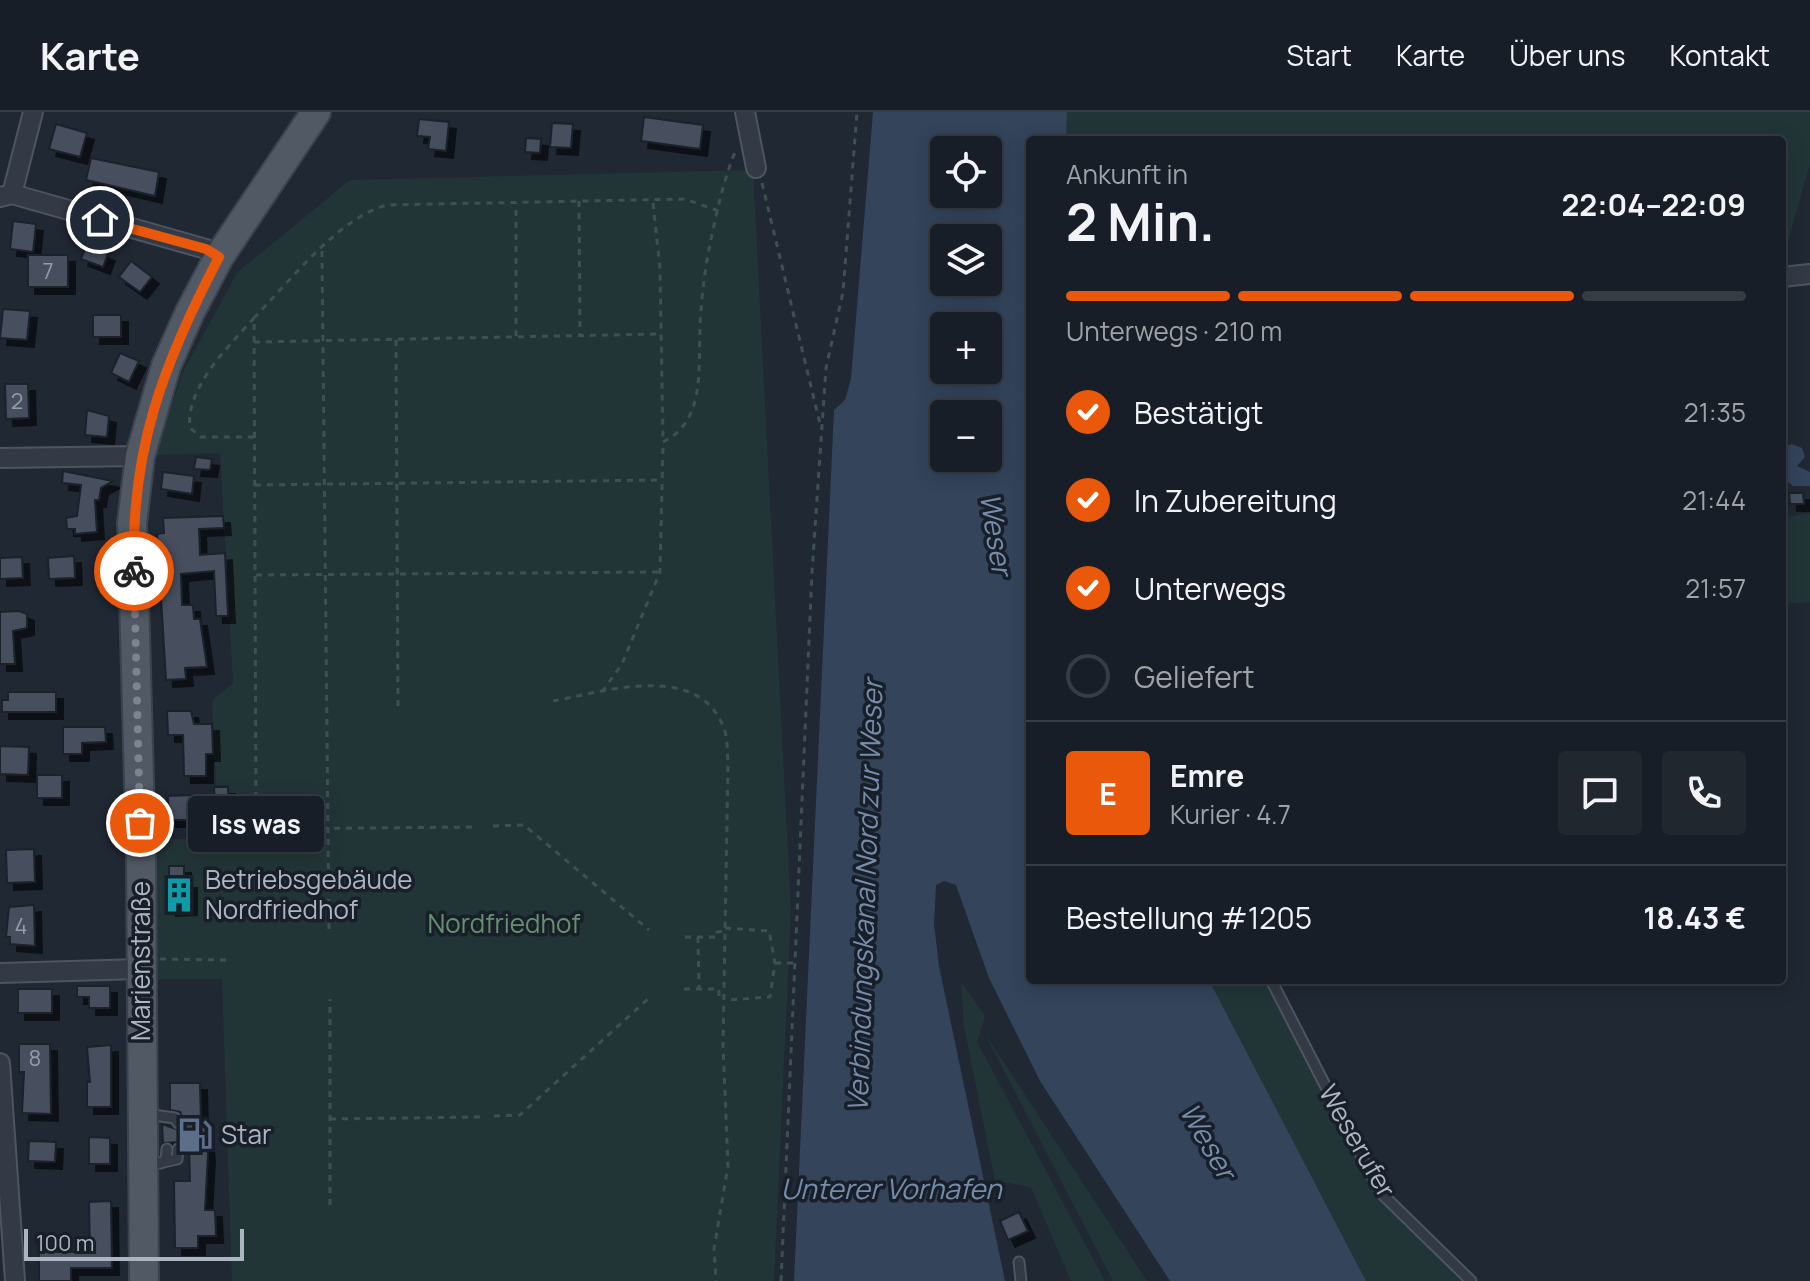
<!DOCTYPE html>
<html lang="de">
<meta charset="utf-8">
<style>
body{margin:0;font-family:Manrope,sans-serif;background:#21272f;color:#f1f3f6;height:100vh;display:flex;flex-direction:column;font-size:30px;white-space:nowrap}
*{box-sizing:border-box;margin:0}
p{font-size:26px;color:#9fa2a7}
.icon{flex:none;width:44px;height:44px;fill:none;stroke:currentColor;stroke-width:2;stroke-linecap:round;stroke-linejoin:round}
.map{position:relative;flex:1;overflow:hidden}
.side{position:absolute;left:1026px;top:24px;width:760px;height:848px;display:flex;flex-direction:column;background:#181e27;border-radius:8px;box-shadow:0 4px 20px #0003,0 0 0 2px #363c44}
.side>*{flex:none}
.controls{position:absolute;left:930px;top:24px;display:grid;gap:16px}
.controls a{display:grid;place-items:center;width:72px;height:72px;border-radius:8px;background:#181e27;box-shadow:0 4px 20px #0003,0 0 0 2px #363c44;font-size:40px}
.scale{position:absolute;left:24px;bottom:20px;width:220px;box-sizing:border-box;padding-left:8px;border:4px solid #adb5c2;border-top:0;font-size:22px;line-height:28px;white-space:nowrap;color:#adb5c2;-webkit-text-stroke:6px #181f29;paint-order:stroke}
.pin{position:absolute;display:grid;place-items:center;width:68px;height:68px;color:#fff;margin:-34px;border:4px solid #fff;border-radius:50%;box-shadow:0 2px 8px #0007}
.courier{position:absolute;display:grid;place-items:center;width:80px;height:80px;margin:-40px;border:6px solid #ea580c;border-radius:50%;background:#fff;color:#222;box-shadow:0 2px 10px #0007}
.bubble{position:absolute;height:56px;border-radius:8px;background:#181e27;box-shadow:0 4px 20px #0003,0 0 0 2px #363c44;font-size:26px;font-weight:700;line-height:56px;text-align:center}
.head em{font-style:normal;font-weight:700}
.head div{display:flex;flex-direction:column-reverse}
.head{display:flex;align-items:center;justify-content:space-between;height:136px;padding:0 40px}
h1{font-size:52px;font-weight:700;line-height:60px}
.bar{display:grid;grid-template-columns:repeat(4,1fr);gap:12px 8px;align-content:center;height:96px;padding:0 40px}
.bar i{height:10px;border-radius:6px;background:#363c44}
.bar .current{background:#ea580c}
.bar p{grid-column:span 4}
.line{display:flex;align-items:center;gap:20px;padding:0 40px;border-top:2px solid #363c44}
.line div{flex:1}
.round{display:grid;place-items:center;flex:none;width:84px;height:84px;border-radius:8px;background:#21272f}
ol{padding:0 40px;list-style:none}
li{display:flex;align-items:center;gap:24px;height:88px}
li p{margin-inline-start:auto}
li .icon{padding:8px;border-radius:50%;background:#ea580c;color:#fff;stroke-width:4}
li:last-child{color:#9fa2a7}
li i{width:44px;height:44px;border:4px solid #363c44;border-radius:50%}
header{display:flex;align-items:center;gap:48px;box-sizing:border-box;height:112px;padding:0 40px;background:#181e27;border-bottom:2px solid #363c44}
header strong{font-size:38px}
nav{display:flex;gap:44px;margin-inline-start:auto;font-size:28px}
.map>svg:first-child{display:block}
.green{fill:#223536}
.water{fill:#33445b;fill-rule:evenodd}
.building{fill:#464f5e;stroke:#1a212b;stroke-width:2;filter:url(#shadow)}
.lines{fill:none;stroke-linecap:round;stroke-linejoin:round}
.lane-casing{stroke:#4d5560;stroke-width:13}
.street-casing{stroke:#4d5560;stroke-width:22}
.primary-casing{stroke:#3c434e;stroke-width:32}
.path{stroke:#3f5053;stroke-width:3;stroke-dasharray:6 6;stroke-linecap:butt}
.lane{stroke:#333a45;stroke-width:9}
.street{stroke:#333a45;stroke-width:18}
.primary{stroke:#515965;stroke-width:28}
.done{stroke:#7c8490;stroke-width:8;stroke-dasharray:0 14.4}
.route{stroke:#ea580c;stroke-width:10}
.labels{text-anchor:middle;stroke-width:7;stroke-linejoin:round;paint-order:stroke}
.number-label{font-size:22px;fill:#939ca9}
.poi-label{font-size:26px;fill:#adb5c2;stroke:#181f29;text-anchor:start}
.park-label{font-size:26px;fill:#669170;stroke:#181f29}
.street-label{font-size:26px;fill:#adb5c2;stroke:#181f29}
.water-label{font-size:28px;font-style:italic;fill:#758caa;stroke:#181f29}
</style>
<header>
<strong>Karte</strong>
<nav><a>Start</a><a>Karte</a><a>Über uns</a><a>Kontakt</a></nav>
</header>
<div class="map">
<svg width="1810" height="1169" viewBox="0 0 1810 1169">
<defs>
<filter id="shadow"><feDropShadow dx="7" dy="7" stdDeviation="0" flood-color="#0009"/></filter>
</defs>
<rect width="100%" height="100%" fill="#202834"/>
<g class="green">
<path d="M1067 0H1810V52L1782 150V28H1066Z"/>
<path d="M753 58 791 799 774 1169H232L222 867H156L155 727H230L229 673H216L212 589 233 571 220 341 154 343 183 260 237 161 350 68Z"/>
<path d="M1810 401V490L1782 492V406Z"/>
<path d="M1209 868H1265L1378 1085 1465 1169H1366Z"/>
<path d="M961 870 985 904 977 930 1105 1169H1071L1031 1075 995 1069 964 914Z"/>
<path d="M984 920 1147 1169H1113Z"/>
</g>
<g class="water">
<path d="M873 0H1067L1066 28H1030V868H1209L1366 1169H1170L1040 969 989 866 956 773 944 769 936 773 934 812 939 854 1005 1169H794L834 298 845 288 851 267ZM944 38H988V82H944ZM944 126H988V170H944ZM988 214V258H944V214ZM944 302H988V346H944Z"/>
<path d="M1792 332 1802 336 1805 345 1797 354 1810 360V374H1793L1785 367 1784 335Z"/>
</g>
<g class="building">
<path d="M644 5 703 13 700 37 641 29Z"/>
<path d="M419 7 449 10 446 39 428 37 430 25 417 24Z"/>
<path d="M552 11 573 12 571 36 550 35Z"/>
<path d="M56 12 87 21 80 45 49 37Z"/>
<path d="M526 26 541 27 540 41 525 40Z"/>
<path d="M91 46 159 60 155 84 86 68Z"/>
<path d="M13 109 36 112 33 140 10 137Z"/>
<path d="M86 134 108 142 103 155 81 147Z"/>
<rect x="28" y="143" width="40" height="32"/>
<path d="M131 149 152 165 140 180 119 165Z"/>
<path d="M3 197 30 199 27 228 0 226Z"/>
<rect x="93" y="203" width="28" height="22"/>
<path d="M120 241 139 249 129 270 111 261Z"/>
<path d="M5 272H28L29 306 6 307Z"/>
<path d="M87 298 109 304 107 325 85 323Z"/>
<path d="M196 345 212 347 210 358 194 357Z"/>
<path d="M63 359 113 369 101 376 99 388H95L97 420 75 422V417H67L66 406 77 404 81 373 62 371Z"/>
<path d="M163 360 194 364 192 382 161 377Z"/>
<path d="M1789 381H1803L1804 392H1790Z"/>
<path d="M223 404 224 416 199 417 200 443 225 441 228 504H216L214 459 181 462 182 493H193L194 507H200L207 555 185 556 186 567 166 568 157 422 164 421 163 406Z"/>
<path d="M74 444 75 466 49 467 48 446Z"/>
<path d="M22 445 23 466 0 467V446Z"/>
<path d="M19 499 27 502V516L13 519 15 552H0V500Z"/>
<path d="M8 580H56V600H2V588H8Z"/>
<path d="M167 599H191L194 612H212L213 642H206V664H184L183 623H168Z"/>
<path d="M63 615H105L106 630 82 631V642H63Z"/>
<path d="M0 634 29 635 28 663 0 662Z"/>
<rect x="37" y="663" width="25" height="23"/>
<path d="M214 675H228L230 726H196L195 708H169L168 684 192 683V697L215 696Z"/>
<path d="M34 737 35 770 7 771 6 738Z"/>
<path d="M169 754H184V769H190V796L169 797Z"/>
<path d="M34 793 35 834 10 832V825H6L9 795Z"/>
<path d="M77 874H110V896H89V885H77Z"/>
<rect x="18" y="877" width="34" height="24"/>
<path d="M19 932H50L51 1002 22 1001 24 960H19Z"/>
<path d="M111 933V995H87V970H90L87 935Z"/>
<path d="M170 971H200L201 1011H205L208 1042 205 1098H215L216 1124H198V1136H175L174 1069H190L189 1035 180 1030 163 1031 162 1012 179 1018 185 1012 180 1000 170 998Z"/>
<path d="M89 1025 110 1026V1052H89Z"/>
<path d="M29 1029 56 1030 55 1050 28 1049Z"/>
<path d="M111 1089 112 1156H71V1169H39V1140H90L89 1090Z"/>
<path d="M1019 1100 1028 1119 1008 1128 1000 1109Z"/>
</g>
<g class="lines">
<g class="lane-casing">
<g id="lane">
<path d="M1271 868 1380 1080 1471 1169"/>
<path d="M145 1002 175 1006 178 1011"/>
<path d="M161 1051 166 1048 167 1037"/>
<path d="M145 1054 177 1047 178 1037"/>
<path d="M1019 1150 1021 1169"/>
</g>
</g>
<g class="street-casing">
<g id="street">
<path d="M745 0 756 56"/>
<path d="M12 82 33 0"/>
<path d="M0 85 12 82 206 137 219 145"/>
<path d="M1782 165 1810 162"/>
<path d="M0 346 140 344"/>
<path d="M0 861 141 857"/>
<path d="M0 951 15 1169"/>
</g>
</g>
<g class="primary-casing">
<path id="primary" d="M144 1169 141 743 132 411 140 344 166 254 190 200 219 145 316 0"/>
</g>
<g class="path">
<path d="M762 71 820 312"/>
<path d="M579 89 580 224"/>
<path d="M653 91 660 156 663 330"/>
<path d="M322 139 329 819"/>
<path d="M254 206C229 234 185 276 190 316L201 325H255"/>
<path d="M516 224V91"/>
<path d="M396 228 398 597"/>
<path d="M254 230 660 222"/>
<path d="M255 373 663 368"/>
<path d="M256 463 660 460"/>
<path d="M602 580 622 552 660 460 663 330C706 309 698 256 700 215 701 191 704 165 708 142 715 108 722 72 735 40"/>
<path d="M553 589C602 580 697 549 723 614 728 624 727 640 728 651L723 933 728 1054 714 1137 716 1169"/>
<path d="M256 698 254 206C288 171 341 103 388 93L685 87 719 99"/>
<path d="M493 714 524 713 649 818"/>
<path d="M250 717 476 715"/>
<path d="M725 816 769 819 775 851 770 885 727 888"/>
<path d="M685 825H717V820L725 819"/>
<path d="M698 825 699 877"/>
<path d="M160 847 227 848"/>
<path d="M775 851H794"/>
<path d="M684 877H719V884H725"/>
<path d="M494 1004 520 1003 649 886"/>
<path d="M330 1007 481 1005"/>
<path d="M330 1093V887"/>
<path d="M781 1169 812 460 826 256 843 180 857 0"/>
</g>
<use href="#lane" class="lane"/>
<use href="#street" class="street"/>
<use href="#primary" class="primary"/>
</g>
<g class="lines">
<path class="done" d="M134 459 140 711"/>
<path class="route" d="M100 108 206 137 219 145C164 250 130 338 134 459"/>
</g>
<defs>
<g id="building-bare" transform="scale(2.76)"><path d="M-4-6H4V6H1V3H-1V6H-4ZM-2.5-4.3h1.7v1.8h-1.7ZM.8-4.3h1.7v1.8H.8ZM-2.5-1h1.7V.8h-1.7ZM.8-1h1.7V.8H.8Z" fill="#0f9aa8" stroke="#181f29" stroke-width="2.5" paint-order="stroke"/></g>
<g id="fuel-bare" transform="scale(2.76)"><path d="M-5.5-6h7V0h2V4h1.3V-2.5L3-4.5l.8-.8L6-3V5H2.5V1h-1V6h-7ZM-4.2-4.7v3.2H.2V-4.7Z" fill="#5c6f8a" stroke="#181f29" stroke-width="2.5" paint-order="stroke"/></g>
</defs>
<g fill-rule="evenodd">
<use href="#building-bare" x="179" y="783"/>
<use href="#fuel-bare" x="195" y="1023"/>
</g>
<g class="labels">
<g class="number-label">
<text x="48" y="167">7</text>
<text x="17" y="297">2</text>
<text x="21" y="822">4</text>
<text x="35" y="954">8</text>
</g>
<g class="poi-label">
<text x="205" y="777">Betriebsgebäude<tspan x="205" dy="30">Nordfriedhof</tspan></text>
<text x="221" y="1032">Star</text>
</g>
<g class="park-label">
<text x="504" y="821">Nordfriedhof</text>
</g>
<g class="street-label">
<text transform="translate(141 849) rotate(-90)" y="9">Marienstraße</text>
<text transform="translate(1357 1029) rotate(60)" y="9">Weserufer</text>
</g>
<g class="water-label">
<text transform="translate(996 422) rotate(81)" y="10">Weser</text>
<text transform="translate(865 784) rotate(-88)" y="10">Verbindungskanal Nord zur Weser</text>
<text transform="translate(1208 1029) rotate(60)" y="10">Weser</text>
<text x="891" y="1087">Unterer Vorhafen</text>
</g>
</g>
</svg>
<div class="controls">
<a><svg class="icon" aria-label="locate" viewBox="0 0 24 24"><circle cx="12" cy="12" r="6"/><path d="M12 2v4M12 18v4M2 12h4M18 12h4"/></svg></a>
<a><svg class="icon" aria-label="layers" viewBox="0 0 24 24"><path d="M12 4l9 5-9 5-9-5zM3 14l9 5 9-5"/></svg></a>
<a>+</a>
<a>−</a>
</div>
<div class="scale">100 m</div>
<div class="pin" style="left:140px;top:711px;background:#ea580c"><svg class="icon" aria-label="bag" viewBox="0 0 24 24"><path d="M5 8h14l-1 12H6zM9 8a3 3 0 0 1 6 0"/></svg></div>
<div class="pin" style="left:100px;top:108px;background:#1f2937"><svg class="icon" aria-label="home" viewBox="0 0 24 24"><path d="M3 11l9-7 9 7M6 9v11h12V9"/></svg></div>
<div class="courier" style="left:134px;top:459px"><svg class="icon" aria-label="bike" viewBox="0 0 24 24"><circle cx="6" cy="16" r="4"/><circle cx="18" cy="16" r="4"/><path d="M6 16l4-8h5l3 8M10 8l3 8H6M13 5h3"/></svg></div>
<div class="bubble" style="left:188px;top:684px;width:136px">Iss was</div>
<section class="side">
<div class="head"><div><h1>2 Min.</h1><p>Ankunft in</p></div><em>22:04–22:09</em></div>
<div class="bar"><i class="current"></i><i class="current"></i><i class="current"></i><i></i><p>Unterwegs · 210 m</p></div>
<ol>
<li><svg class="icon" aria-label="check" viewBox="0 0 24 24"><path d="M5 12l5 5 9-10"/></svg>Bestätigt<p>21:35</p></li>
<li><svg class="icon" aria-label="check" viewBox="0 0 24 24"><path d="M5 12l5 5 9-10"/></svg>In Zubereitung<p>21:44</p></li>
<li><svg class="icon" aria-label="check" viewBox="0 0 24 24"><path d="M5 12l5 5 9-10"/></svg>Unterwegs<p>21:57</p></li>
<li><i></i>Geliefert</li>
</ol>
<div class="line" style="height:144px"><b class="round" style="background:#ea580c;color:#fff">E</b><div><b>Emre</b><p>Kurier · 4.7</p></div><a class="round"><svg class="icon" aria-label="chat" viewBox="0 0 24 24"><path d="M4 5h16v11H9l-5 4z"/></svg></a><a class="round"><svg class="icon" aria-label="phone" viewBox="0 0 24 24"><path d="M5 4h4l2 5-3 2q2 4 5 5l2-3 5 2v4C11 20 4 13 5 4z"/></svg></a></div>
<div class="line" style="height:104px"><div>Bestellung #1205</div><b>18.43 €</b></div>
</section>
</div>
